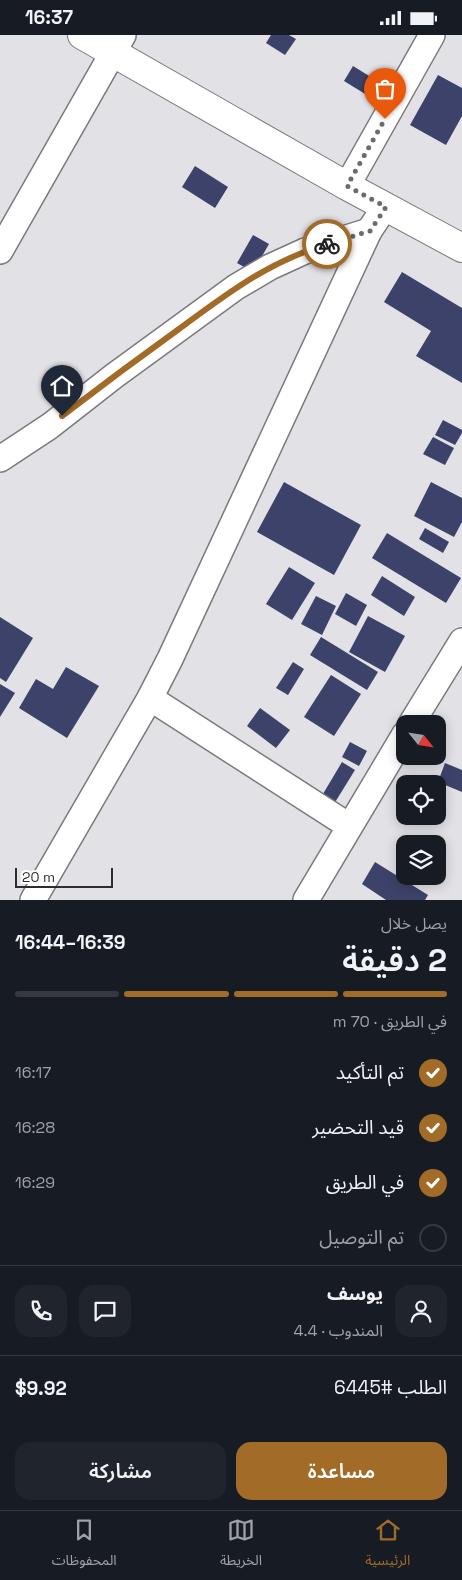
<!DOCTYPE html>
<html lang="ar">
<meta charset="utf-8">
<style>
body{margin:0;font-family:"Space Grotesk","Noto Sans Arabic",sans-serif;background:#20242c;color:#f1f3f6;direction:rtl;height:100vh;display:flex;flex-direction:column;font-size:19px;white-space:nowrap}
*{box-sizing:border-box;margin:0}
p{font-size:16px;color:#9ea1a6}
.icon{flex:none;width:28px;height:28px;fill:none;stroke:currentColor;stroke-width:2;stroke-linecap:round;stroke-linejoin:round}
.map{position:relative;height:865px;overflow:hidden;direction:ltr}
.drawer{display:flex;flex-direction:column;background:#171b24;flex:1}
.drawer>*{flex:none}
.needle{width:32px;rotate:120deg}
.fabs{position:absolute;left:396px;top:680px;display:grid;gap:10px}
.fabs a{display:grid;place-items:center;width:50px;height:50px;border-radius:10px;background:#171b24;box-shadow:0 2px 12px #0003;font-size:25px}
.scale{position:absolute;left:15px;bottom:12px;width:98px;box-sizing:border-box;padding-left:5px;border:2px solid #2d2d2e;border-top:0;font-size:14px;line-height:18px;white-space:nowrap;color:#2d2d2e;-webkit-text-stroke:4px #fff;paint-order:stroke}
.pin{position:absolute;display:grid;place-items:center;width:42px;height:42px;color:#fff;margin:-51px -21px;border-radius:50% 50% 50% 0;rotate:-45deg;box-shadow:0 0 5px #0007}
.pin .icon{rotate:45deg}
.courier{position:absolute;display:grid;place-items:center;width:50px;height:50px;margin:-25px;border:4px solid #a26b27;border-radius:50%;background:#fff;color:#222;box-shadow:0 1px 6px #0007}
.summary em{font-style:normal;font-weight:600}
.summary div{display:flex;flex-direction:column-reverse}
.summary{display:flex;align-items:center;justify-content:space-between;height:85px;padding:0 15px}
h1{font-size:32px;font-weight:600;line-height:38px}
.bar{display:grid;grid-template-columns:repeat(4,1fr);gap:8px 5px;align-content:center;height:60px;padding:0 15px}
.bar i{height:6px;border-radius:4px;background:#363941}
.bar .selected{background:#a26b27}
.bar p{grid-column:span 4}
.line{display:flex;align-items:center;gap:12px;padding:0 15px;border-top:1px solid #363941}
.line div{flex:1}
.round{display:grid;place-items:center;flex:none;width:52px;height:52px;border-radius:15px;background:#20242c}
ol{padding:0 15px;list-style:none}
li{display:flex;align-items:center;gap:15px;height:55px}
li p{margin-inline-start:auto}
li .icon{padding:5px;border-radius:50%;background:#a26b27;color:#fff;stroke-width:4}
li:last-child{color:#9ea1a6}
li i{width:28px;height:28px;border:2px solid #363941;border-radius:50%}
.cta{display:flex;gap:10px;margin-top:auto;padding:10px 15px}
.cta a{flex:1;height:58px;border-radius:15px;background:#a26b27;color:#fff;font-size:20px;font-weight:600;line-height:58px;text-align:center}
.cta a+a{background:#20242c;color:#f1f3f6}
.status{display:flex;justify-content:space-between;align-items:center;height:35px;padding:0 25px;background:#171b24;direction:ltr}
.status svg{height:14px;fill:currentColor}
.tab-bar{display:flex;justify-content:space-around;align-items:center;height:70px;border-top:1px solid #363941;background:#171b24;font-size:14px;color:#9ea1a6}
.tab-bar a{display:grid;justify-items:center;gap:2px}
.tab-bar .selected{color:#a26b27}
.map>svg:first-child{display:block}
.building{fill:#3d426a}
.lines{fill:none;stroke-linecap:round;stroke-linejoin:round}
.minor-casing{stroke:#7a7a7d;stroke-width:28}
.tertiary-casing{stroke:#7a7a7d;stroke-width:30}
.minor{stroke:#fff;stroke-width:25}
.tertiary{stroke:#fff;stroke-width:28}
.done{stroke:#6c6c6e;stroke-width:5;stroke-dasharray:0 9}
.route{stroke:#a26b27;stroke-width:6}
</style>
<div class="status"><b>16:37</b><svg viewBox="0 0 49 12"><path d="M0 12V9h3v3zM5 12V6h3v6zM10 12V3h3v9zM15 12V0h3v12zM26 1h20v11H26zM47 4h2v5h-2z"/></svg></div>
<div class="map">
<svg width="462" height="865" viewBox="0 0 462 865">
<rect width="100%" height="100%" fill="#e2e2e6"/>
<g class="building">
<path d="M271 0H289L296 4 285 20 266 8Z"/>
<path d="M353 31 379 47 370 62 344 46Z"/>
<path d="M438 40 462 53V81L446 110 410 90Z"/>
<path d="M195 131 228 152 215 173 182 152Z"/>
<path d="M253 200 269 209 253 237 237 228Z"/>
<path d="M402 237 462 273V348L416 321 431 296 384 267Z"/>
<path d="M443 385 462 395V398L455 410 435 400Z"/>
<path d="M433 402 454 413 445 430 423 419Z"/>
<path d="M284 447 361 490 334 540 257 497Z"/>
<path d="M431 447 462 463V487L454 502 414 481Z"/>
<path d="M425 493 449 507 443 518 419 504Z"/>
<path d="M387 498 461 543 446 568 372 523Z"/>
<path d="M289 532 315 548 292 585 266 569Z"/>
<path d="M382 541 415 562 404 581 371 560Z"/>
<path d="M346 558 367 570 356 591 335 579Z"/>
<path d="M316 561 336 571 322 600 301 589Z"/>
<path d="M368 581 405 601 385 637 349 617Z"/>
<path d="M0 582 33 603 6 647 0 643Z"/>
<path d="M321 602 378 637 367 655 310 620Z"/>
<path d="M293 627 304 634 288 660 276 653Z"/>
<path d="M66 632 99 651 67 703 19 673 36 644 53 654Z"/>
<path d="M331 640 361 659 334 701 304 682Z"/>
<path d="M0 649 15 658 0 682Z"/>
<path d="M260 673 290 695 276 713 247 691Z"/>
<path d="M350 707 367 716 359 731 342 722Z"/>
<path d="M342 727 355 735 329 777 317 769Z"/>
<path d="M445 728 462 735V757L438 747Z"/>
<path d="M375 827 428 860 425 865H386L362 849Z"/>
</g>
<g class="lines">
<g class="minor-casing">
<g id="minor">
<path d="M347 151 432 0"/>
<path d="M0 216 123 0"/>
<path d="M0 424 50 391 114 341 236 252 270 232 305 216 369 196"/>
<path d="M150 663 349 791"/>
<path d="M411 689 462 606"/>
<path d="M33 865 150 663 170 624 369 196 385 172"/>
<path d="M306 865 405 699"/>
</g>
</g>
<g class="tertiary-casing">
<path id="tertiary" d="M82 0 347 151 462 213"/>
</g>
<use href="#minor" class="minor"/>
<use href="#tertiary" class="tertiary"/>
</g>
<g class="lines">
<path class="done" d="M327 209 370 196 386 172 347 151 385 84"/>
<path class="route" d="M62 381C101 351 140 322 179 294 228 258 268 227 327 209"/>
</g>
</svg>
<div class="fabs">
<a><svg class="needle" viewBox="-14 -14 28 28"><path d="M0-13l5 13h-10z" fill="#e53935"/><path d="M0 13l5-13h-10z" fill="#9ea1a6"/></svg></a>
<a><svg class="icon" aria-label="locate" viewBox="0 0 24 24"><circle cx="12" cy="12" r="6"/><path d="M12 2v4M12 18v4M2 12h4M18 12h4"/></svg></a>
<a><svg class="icon" aria-label="layers" viewBox="0 0 24 24"><path d="M12 4l9 5-9 5-9-5zM3 14l9 5 9-5"/></svg></a>
</div>
<div class="scale">20 m</div>
<div class="pin" style="left:385px;top:84px;background:#ea580c"><svg class="icon" aria-label="bag" viewBox="0 0 24 24"><path d="M5 8h14l-1 12H6zM9 8a3 3 0 0 1 6 0"/></svg></div>
<div class="pin" style="left:62px;top:381px;background:#1f2937"><svg class="icon" aria-label="home" viewBox="0 0 24 24"><path d="M3 11l9-7 9 7M6 9v11h12V9"/></svg></div>
<div class="courier" style="left:327px;top:209px"><svg class="icon" aria-label="bike" viewBox="0 0 24 24"><circle cx="6" cy="16" r="4"/><circle cx="18" cy="16" r="4"/><path d="M6 16l4-8h5l3 8M10 8l3 8H6M13 5h3"/></svg></div>
</div>
<section class="drawer">
<div class="summary"><div><h1>2 دقيقة</h1><p>يصل خلال</p></div><em>16:39–16:44</em></div>
<div class="bar"><i class="selected"></i><i class="selected"></i><i class="selected"></i><i></i><p>في الطريق · 70 m</p></div>
<ol>
<li><svg class="icon" aria-label="check" viewBox="0 0 24 24"><path d="M5 12l5 5 9-10"/></svg>تم التأكيد<p>16:17</p></li>
<li><svg class="icon" aria-label="check" viewBox="0 0 24 24"><path d="M5 12l5 5 9-10"/></svg>قيد التحضير<p>16:28</p></li>
<li><svg class="icon" aria-label="check" viewBox="0 0 24 24"><path d="M5 12l5 5 9-10"/></svg>في الطريق<p>16:29</p></li>
<li><i></i>تم التوصيل</li>
</ol>
<div class="line" style="height:90px"><a class="round"><svg class="icon" aria-label="person" viewBox="0 0 24 24"><circle cx="12" cy="8" r="4"/><path d="M4 21q1-7 8-7t8 7"/></svg></a><div><b>يوسف</b><p>المندوب · 4.4</p></div><a class="round"><svg class="icon" aria-label="chat" viewBox="0 0 24 24"><path d="M4 5h16v11H9l-5 4z"/></svg></a><a class="round"><svg class="icon" aria-label="phone" viewBox="0 0 24 24"><path d="M5 4h4l2 5-3 2q2 4 5 5l2-3 5 2v4C11 20 4 13 5 4z"/></svg></a></div>
<div class="line" style="height:65px"><div>الطلب #6445</div><b>$9.92</b></div>
<div class="cta"><a>مساعدة</a><a>مشاركة</a></div>
</section>
<nav class="tab-bar">
<a class="selected"><svg class="icon" aria-label="home" viewBox="0 0 24 24"><path d="M3 11l9-7 9 7M6 9v11h12V9"/></svg>الرئيسية</a>
<a><svg class="icon" aria-label="map" viewBox="0 0 24 24"><path d="M3 6l6-2 6 2 6-2v14l-6 2-6-2-6 2zM9 4v14M15 6v14"/></svg>الخريطة</a>
<a><svg class="icon" aria-label="saved" viewBox="0 0 24 24"><path d="M7 4h10v16l-5-4-5 4z"/></svg>المحفوظات</a>
</nav>
